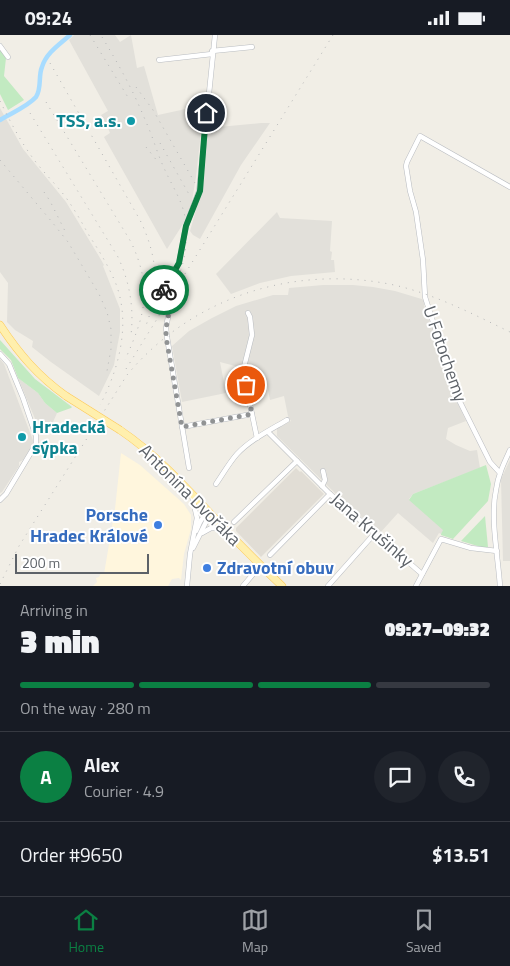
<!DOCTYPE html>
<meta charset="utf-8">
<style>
body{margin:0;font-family:"Titillium Web",sans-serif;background:#20242c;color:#f1f3f6;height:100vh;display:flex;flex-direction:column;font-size:19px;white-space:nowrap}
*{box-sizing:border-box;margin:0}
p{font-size:16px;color:#9ea1a6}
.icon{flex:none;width:28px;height:28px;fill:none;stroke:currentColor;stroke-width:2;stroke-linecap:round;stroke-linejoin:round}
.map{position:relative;height:551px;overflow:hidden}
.sheet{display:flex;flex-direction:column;background:#171b24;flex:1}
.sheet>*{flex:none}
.scale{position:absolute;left:15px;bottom:12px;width:134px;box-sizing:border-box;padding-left:5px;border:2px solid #5d6268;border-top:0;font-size:14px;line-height:18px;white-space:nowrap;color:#5d6268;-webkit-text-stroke:4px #fff;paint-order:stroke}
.pin{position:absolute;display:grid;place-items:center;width:42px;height:42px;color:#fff;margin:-21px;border:2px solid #fff;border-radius:50%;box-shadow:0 1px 5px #0007}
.courier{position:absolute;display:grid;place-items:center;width:50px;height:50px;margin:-25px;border:4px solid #0b8043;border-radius:50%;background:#fff;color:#222;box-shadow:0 1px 6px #0007}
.headline em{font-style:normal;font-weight:800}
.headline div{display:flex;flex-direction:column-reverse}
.headline{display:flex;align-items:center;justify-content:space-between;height:85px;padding:0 20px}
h1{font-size:32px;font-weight:800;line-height:38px}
.bar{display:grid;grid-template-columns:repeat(4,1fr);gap:8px 5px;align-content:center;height:60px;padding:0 20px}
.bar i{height:6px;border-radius:4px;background:#363941}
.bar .selected{background:#0b8043}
.bar p{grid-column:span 4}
.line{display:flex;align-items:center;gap:12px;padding:0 20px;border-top:1px solid #363941}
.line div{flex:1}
.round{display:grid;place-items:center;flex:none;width:52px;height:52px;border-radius:26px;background:#20242c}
.status{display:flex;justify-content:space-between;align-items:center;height:35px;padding:0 25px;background:#171b24;direction:ltr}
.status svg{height:14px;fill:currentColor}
.tabs{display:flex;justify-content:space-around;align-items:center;height:70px;border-top:1px solid #363941;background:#171b24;font-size:14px;color:#9ea1a6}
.tabs a{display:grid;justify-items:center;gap:2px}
.tabs .selected{color:#0b8043}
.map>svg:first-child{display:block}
.commercial{fill:#fff6dd}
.industrial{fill:#e2e0da}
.education{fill:#e1ddd5}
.green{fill:#c2eac1}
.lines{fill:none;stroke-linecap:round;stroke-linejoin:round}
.canal{stroke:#a8dcff;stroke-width:4.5}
.minor-casing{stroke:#b9bcc1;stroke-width:5.5}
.primary-casing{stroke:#fec853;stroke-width:8}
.minor{stroke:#fff;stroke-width:4.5}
.primary{stroke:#ffefad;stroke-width:7}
.rail{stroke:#b5b6b7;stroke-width:1;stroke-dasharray:1 6;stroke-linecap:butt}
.primary-bridge-casing{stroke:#fec853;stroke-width:8;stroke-linecap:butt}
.primary-bridge{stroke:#ffefad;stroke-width:7}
.done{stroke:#919394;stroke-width:5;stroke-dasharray:0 9}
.route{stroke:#0b8043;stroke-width:6}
.culture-dot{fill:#0f9aa8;stroke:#fff;stroke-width:2}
.shop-dot{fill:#3f7fe0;stroke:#fff;stroke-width:2}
.labels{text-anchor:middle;stroke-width:4;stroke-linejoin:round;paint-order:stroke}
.culture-label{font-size:18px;font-weight:bold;fill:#0d838f;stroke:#fff;text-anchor:end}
.street-label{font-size:18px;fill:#5d6268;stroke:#fff}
.shop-label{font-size:18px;font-weight:bold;fill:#366cbe;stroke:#fff;text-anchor:end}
</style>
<div class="status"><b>09:24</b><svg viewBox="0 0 49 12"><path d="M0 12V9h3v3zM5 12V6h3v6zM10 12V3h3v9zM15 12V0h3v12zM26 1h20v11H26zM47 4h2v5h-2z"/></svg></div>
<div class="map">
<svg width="510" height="551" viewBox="0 0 510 551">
<rect width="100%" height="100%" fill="#f1eee6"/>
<path class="commercial" d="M121 418 140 430 184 469 191 480V494L184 519 181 545 179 543 172 544 168 551H93L97 547 96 543 99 542 101 538 104 539 115 474Z"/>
<g class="industrial">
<path d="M74 0H115L120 7 131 0 137 33 144 31 158 80 204 70 196 142 190 178 167 214 104 102 110 98 106 88 101 80 108 76 69 5Z"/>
<path d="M0 73 23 114 66 167 100 223 104 230 103 231 120 274V297L116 318 114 330 99 361 51 327 32 312 33 306 15 295 7 287 8 248 0 237Z"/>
<path d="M261 88H270L241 130 200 204 193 200 190 196 204 146 208 93Z"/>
<path d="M277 177 280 183 332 186 330 216 332 217 331 225H334L335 237 291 241 260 248 231 259 216 239Z"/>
<path d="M323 250H353L373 252 395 256 425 265 424 270 456 365 466 386 448 393 446 404 456 410 470 416 477 415 480 433 413 459 409 464 444 495 441 499 439 498 433 508 398 478 380 498 339 462 277 401V393L291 386 288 381 284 361 270 365 265 339 220 327 226 358 182 367 172 311 189 296 212 283 236 271 273 260H288L289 253Z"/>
<path d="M0 324 4 329 34 408 23 425 19 427V431L2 457 0 458Z"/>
<path d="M18 343 38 358 45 368 57 378 53 387 41 398Z"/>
<path d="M510 425V526H503L501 444Z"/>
</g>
<path class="education" d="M296 433 300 437 301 436 324 459 261 522 236 496V493Z"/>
<g class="green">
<path d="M0 15 6 23 4 41 24 65 8 75 0 59Z"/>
<path d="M0 305 35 344 72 372 71 373 57 378 45 368 38 358 18 343 11 325 0 314Z"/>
<path d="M486 430 491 449 488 466 453 504 441 500V499L443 495 409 465 413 459Z"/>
<path d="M485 481 488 512H481L461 506Z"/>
</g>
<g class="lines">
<path class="canal" d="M0 85C11 78 27 72 36 62 42 53 38 41 42 32 46 18 60 9 70 0"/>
<g class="minor-casing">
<g id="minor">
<path d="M0 11 8 22"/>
<path d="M212 16 252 12"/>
<path d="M159 25 212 19"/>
<path d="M248 278 250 282 252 300 243 336 257 403"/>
<path d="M0 319 9 329 23 363 36 401V409L6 459 0 465"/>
<path d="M182 392 252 379"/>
<path d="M268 397 330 459 422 539"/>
<path d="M189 433 167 302 166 293 170 271 165 260V253L179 228 186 191 199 156 215 0"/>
<path d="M500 438 490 427 457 361 425 262 423 225 416 177 410 156 406 131 407 127 420 101 510 152"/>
<path d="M216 449C223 439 229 428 237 419 250 405 270 395 287 385"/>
<path d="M322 451 325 445 323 436"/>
<path d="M234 487 297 426"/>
<path d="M196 496C199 490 201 480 209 481"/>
<path d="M202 498 211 493H223"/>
<path d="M193 513 209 481 208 477"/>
<path d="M270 520 330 459"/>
<path d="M187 551 190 519 197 483 192 461"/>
<path d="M243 551 254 538"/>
<path d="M328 551 375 498"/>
<path d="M416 551 441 504 471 513 497 516"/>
<path d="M500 551C498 521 490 483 496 455 498 440 504 428 510 415"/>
</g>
</g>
<g class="primary-casing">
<g id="primary">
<path d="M0 290C19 319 38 341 66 361"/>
<path d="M120 395C160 422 190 457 223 492 242 512 262 532 282 551"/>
</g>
</g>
<use href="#minor" class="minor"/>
<use href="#primary" class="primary"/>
<g class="rail">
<path d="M90 0 129 64"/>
<path d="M102 2C119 30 134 57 146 87 153 102 157 118 164 133 171 149 182 165 185 182 188 202 186 224 178 242"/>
<path d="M50 28 140 185C158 222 160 255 145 293"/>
<path d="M136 52 153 75 195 148"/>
<path d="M0 66C9 84 18 102 30 119 40 134 53 146 64 160 74 173 82 188 90 202 100 217 109 232 116 249 131 289 119 334 100 370"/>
<path d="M46 67 131 207C153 254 145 280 125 325"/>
<path d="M30 78 118 222C130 248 134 273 131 300"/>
<path d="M160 108 190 161"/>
<path d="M146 112 158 127"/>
<path d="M0 125 52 187 68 207 99 259 107 277 111 294V314L107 336"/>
<path d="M44 157 50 166 65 196"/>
<path d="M126 334 333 0"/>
<path d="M0 549 19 511 127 340C192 262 294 229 394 250 434 259 473 279 510 297"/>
</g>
<g class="primary-bridge-casing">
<path id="primary-bridge" d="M66 361 120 395"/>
</g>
<use href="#primary-bridge" class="primary-bridge"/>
</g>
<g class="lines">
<path class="done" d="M164 255 170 272 166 293V302L182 392 252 379 246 350"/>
<path class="route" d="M164 255 166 251 179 228 186 191 200 156 206 78"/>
</g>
<g class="culture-dot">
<circle cx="131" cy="86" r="5"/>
<circle cx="22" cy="402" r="5"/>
</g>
<g class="shop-dot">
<circle cx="158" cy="490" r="5"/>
<circle cx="207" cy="533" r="5"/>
</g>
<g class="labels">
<g class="culture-label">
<text x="121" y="92">TSS, a.s.</text>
<text x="32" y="398" text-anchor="start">Hradecká<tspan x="32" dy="21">sýpka</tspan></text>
</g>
<g class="street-label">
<text transform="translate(445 319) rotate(71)" y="6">U Fotochemy</text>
<text transform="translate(190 460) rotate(45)" y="6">Antonína Dvořáka</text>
<text transform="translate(372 495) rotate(41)" y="6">Jana Krušinky</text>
</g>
<g class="shop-label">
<text x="148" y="486">Porsche<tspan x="148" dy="21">Hradec Králové</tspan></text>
<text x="217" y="539" text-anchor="start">Zdravotní obuv</text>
</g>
</g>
</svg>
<div class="scale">200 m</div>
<div class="pin" style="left:246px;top:350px;background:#ea580c"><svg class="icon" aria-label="bag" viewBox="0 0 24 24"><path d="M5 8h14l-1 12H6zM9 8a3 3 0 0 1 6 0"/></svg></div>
<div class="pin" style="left:206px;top:78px;background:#1f2937"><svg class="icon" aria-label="home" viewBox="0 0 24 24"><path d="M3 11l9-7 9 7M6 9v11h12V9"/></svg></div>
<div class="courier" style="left:164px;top:255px"><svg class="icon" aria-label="bike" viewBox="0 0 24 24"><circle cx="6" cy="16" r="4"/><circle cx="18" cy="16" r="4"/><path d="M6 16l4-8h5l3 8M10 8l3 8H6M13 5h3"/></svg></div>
</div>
<section class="sheet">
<div class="headline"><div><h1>3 min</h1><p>Arriving in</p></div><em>09:27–09:32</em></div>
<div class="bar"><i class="selected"></i><i class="selected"></i><i class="selected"></i><i></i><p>On the way · 280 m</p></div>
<div class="line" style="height:90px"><b class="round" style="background:#0b8043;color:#fff">A</b><div><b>Alex</b><p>Courier · 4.9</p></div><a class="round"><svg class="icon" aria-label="chat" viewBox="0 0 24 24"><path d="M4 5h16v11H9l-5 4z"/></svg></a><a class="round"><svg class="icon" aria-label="phone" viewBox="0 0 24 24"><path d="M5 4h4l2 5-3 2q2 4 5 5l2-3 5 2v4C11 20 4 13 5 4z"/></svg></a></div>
<div class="line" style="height:65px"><div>Order #9650</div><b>$13.51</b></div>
</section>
<nav class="tabs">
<a class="selected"><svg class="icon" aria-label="home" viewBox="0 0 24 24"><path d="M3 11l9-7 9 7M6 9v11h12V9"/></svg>Home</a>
<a><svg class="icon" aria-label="map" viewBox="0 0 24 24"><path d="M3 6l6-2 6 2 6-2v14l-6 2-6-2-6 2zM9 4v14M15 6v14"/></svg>Map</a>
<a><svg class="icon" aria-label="saved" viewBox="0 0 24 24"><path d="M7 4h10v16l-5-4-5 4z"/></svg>Saved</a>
</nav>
